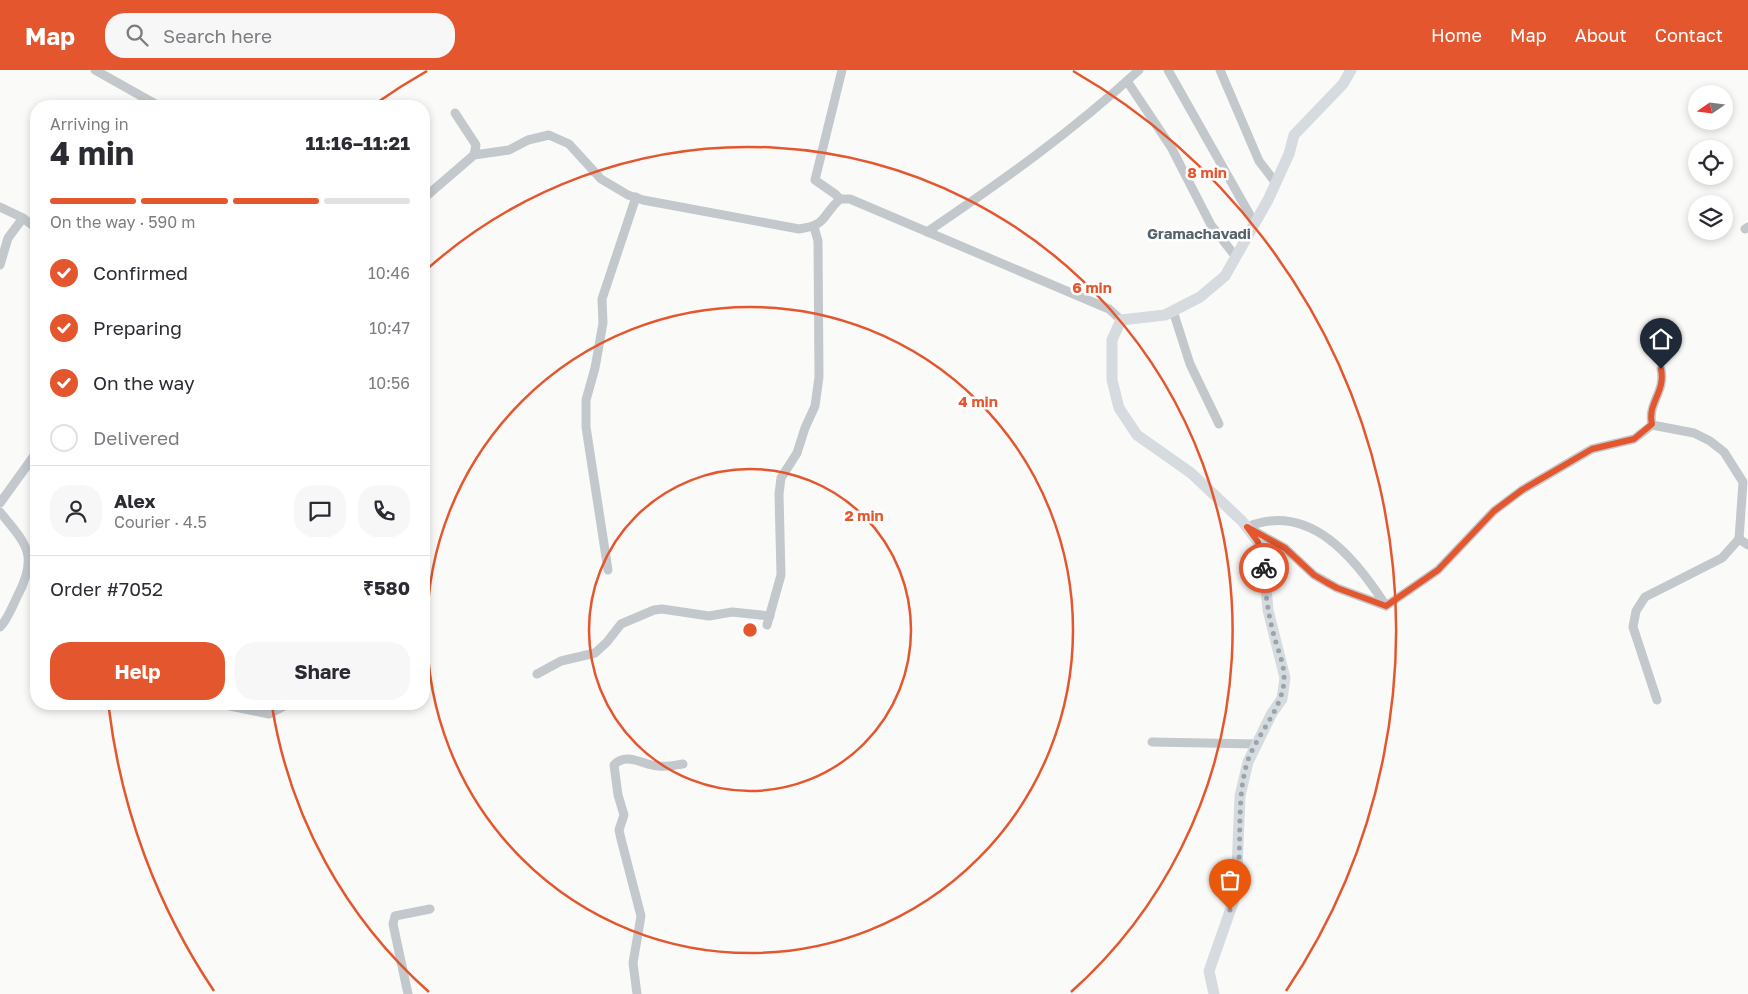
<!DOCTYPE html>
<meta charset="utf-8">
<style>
body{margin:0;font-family:"Golos Text",sans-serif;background:#f7f7f7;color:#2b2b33;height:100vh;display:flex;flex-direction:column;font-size:19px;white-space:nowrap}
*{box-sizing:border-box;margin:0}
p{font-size:16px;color:#7c7c81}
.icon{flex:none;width:28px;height:28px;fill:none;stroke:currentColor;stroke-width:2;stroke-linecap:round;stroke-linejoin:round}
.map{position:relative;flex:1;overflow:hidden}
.side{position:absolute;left:30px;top:30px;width:400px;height:610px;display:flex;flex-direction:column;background:#fff;border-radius:20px;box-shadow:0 2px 8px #0003}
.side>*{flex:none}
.needle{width:32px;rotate:256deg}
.controls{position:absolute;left:1688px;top:15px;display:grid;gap:10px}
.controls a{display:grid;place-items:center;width:45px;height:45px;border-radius:50%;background:#fff;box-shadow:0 2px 8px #0003;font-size:25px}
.pin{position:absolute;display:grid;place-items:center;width:42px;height:42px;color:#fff;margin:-51px -21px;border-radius:50% 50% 50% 0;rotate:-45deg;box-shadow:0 0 5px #0007}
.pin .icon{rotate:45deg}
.courier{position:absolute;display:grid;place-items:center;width:50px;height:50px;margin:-25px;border:4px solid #e4572e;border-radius:50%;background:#fff;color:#222;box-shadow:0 1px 6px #0007}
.head em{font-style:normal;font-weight:700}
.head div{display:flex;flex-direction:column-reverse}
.head{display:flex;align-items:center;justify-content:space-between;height:85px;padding:0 20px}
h1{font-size:32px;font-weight:700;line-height:38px}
.bar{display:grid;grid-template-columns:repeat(4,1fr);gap:8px 5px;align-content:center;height:60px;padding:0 20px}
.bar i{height:6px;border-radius:4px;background:#e1e1e2}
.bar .selected{background:#e4572e}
.bar p{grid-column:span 4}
.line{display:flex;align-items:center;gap:12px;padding:0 20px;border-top:1px solid #e1e1e2}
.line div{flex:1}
.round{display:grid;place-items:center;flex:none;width:52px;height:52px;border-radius:20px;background:#f7f7f7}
ol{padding:0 20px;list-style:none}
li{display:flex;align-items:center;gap:15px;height:55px}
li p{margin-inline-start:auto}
li .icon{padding:5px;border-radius:50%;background:#e4572e;color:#fff;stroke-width:4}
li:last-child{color:#7c7c81}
li i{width:28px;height:28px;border:2px solid #e1e1e2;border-radius:50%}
.primary-button{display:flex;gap:10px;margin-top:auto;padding:10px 20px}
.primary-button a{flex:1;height:58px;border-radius:20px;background:#e4572e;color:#fff;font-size:20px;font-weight:700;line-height:58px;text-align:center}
.primary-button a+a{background:#f7f7f7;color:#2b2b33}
header{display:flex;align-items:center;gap:30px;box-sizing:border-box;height:70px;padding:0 25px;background:#e4572e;color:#fff}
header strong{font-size:24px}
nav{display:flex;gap:28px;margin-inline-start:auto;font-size:18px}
.search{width:350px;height:45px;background:#f7f7f7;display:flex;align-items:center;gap:12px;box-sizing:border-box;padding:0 18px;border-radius:20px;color:#7c7c81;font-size:19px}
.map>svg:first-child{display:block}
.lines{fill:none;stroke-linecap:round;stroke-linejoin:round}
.minor{stroke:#c3c8cc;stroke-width:9}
.major{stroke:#d6dbdf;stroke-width:11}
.done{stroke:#99a4ac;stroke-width:5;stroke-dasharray:0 9}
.route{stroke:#e4572e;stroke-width:6}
.ring{fill:none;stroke:#e4572e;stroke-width:2.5}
.labels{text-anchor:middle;stroke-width:5;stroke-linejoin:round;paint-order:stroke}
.quarter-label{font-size:15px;font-weight:bold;fill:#57646e;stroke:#fff}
.centre{fill:#e4572e;stroke:#fff;stroke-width:2.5}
.ring-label{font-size:15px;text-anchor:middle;font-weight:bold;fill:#e4572e;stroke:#fff;stroke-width:5;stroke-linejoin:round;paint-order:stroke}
</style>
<header>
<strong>Map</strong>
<div class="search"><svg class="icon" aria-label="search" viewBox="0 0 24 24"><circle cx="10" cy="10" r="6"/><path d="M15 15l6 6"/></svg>Search here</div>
<nav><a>Home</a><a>Map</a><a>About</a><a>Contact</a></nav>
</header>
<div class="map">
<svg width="1748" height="924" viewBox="0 0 1748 924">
<rect width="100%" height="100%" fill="#fafaf8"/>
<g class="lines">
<g class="minor">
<path d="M95 0 159 36"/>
<path d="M1168 0 1255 154"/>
<path d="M1220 0 1259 91 1276 113"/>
<path d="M1127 11 1171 77 1211 155 1236 187"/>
<path d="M455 43 476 75 474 85"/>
<path d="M424 128 474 85 509 80 528 70 549 65 569 74 601 109 628 125 643 130 799 159C828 155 821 146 840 129H850L1109 239 1121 250"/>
<path d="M840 129 835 124 815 110 842 0"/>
<path d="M0 137 23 148 36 158"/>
<path d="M1745 159 1748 157"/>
<path d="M927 162C1001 112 1073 61 1139 0"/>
<path d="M0 195 8 168 23 148"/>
<path d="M1173 241 1190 294 1219 354"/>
<path d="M0 433 36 383"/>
<path d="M0 442C27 475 39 485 17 527 12 537 8 549 0 557"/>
<path d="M1247 457C1310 431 1356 489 1386 536"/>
<path d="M1249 458 1285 478 1314 505 1337 518 1386 536 1438 500 1494 441 1522 420 1592 379 1634 369 1652 355"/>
<path d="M1739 469 1748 475"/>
<path d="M608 500 586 357V330L595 298 603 253 602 229 636 127"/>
<path d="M767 555 781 505 779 424 781 408 797 383 805 358 815 336 819 307 818 171 814 157"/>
<path d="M537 604 561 591 595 583 607 572 621 554 654 540 662 539 709 546 732 542 770 546"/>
<path d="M1657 630 1633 557 1636 541 1645 527 1722 488 1739 469 1743 412 1724 382 1710 371 1694 363 1652 355C1647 333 1666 322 1661 299"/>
<path d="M220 634 269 644 288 634"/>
<path d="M1152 672 1257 674"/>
<path d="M408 924 393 854 395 846 430 839"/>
<path d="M637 924 633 893 641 846 621 769 619 760 624 745 618 725 614 695C627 681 644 696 659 696 667 697 676 695 683 694"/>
</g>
<path class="major" d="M1214 924 1209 901 1236 824 1240 726 1248 692 1272 643 1282 629 1285 608 1268 540 1264 495 1258 472 1242 451 1191 403 1137 365 1119 338 1112 310V270L1121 250 1165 245 1200 227 1225 206 1268 130 1289 84 1294 65 1343 14 1351 0"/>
</g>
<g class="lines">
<path class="done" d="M1230 840C1247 794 1233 741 1247 693 1256 665 1283 639 1284 610 1285 596 1278 580 1274 566 1268 543 1265 522 1264 498"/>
<path class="route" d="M1264 498 1258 472 1247 457 1285 478 1314 505 1326 512 1337 518 1386 536 1438 500 1494 441 1522 420 1592 379 1634 369 1652 354C1647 333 1666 322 1661 299"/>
</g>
<g class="ring">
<circle cx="750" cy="560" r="161"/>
<circle cx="750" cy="560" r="323"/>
<path d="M429 922A484 484 0 0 1 272 636M426 200A484 484 0 1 1 1071 922"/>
<path d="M214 921A646 646 0 0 1 109 639M375 34A646 646 0 0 1 427 1M1073 1A646 646 0 0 1 1286 921"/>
</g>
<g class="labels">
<g class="quarter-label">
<text x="1199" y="169">Gramachavadi</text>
</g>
</g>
<circle cx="750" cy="560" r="8" class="centre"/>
<g class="ring-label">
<text x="1207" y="108">8 min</text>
<text x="1092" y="223">6 min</text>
<text x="978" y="337">4 min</text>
<text x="864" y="451">2 min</text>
</g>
</svg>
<div class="controls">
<a><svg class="needle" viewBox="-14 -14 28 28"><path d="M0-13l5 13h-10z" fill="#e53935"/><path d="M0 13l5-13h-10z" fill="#7c7c81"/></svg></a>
<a><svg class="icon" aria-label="locate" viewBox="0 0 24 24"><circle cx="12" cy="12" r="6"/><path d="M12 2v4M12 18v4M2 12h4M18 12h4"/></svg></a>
<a><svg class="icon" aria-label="layers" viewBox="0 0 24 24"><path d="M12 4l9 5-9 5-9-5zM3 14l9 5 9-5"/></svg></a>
</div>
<div class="pin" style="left:1230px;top:840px;background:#ea580c"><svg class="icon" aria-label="bag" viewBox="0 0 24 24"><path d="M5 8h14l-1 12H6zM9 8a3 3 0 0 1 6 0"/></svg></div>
<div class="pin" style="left:1661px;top:299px;background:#1f2937"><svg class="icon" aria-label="home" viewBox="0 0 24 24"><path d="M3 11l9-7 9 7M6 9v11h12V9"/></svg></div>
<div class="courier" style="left:1264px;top:498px"><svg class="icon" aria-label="bike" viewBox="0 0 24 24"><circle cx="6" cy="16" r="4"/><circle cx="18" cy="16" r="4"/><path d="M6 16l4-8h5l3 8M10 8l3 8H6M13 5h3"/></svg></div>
<section class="side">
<div class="head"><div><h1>4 min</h1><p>Arriving in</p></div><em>11:16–11:21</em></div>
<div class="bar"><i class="selected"></i><i class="selected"></i><i class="selected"></i><i></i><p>On the way · 590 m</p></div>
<ol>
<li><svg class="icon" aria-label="check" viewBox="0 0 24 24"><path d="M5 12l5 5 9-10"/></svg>Confirmed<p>10:46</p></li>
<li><svg class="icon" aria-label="check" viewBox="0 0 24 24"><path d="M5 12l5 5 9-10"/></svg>Preparing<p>10:47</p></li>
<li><svg class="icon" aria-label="check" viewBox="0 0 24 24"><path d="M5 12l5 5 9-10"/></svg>On the way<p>10:56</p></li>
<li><i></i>Delivered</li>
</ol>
<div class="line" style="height:90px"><a class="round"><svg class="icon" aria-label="person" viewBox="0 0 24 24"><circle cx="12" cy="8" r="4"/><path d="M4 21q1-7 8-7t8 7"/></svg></a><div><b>Alex</b><p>Courier · 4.5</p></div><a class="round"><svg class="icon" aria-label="chat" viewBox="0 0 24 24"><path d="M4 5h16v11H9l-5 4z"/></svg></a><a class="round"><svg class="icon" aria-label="phone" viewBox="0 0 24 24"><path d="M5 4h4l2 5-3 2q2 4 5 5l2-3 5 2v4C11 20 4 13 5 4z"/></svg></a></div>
<div class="line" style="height:65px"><div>Order #7052</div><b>₹580</b></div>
<div class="primary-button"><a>Help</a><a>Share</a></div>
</section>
</div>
